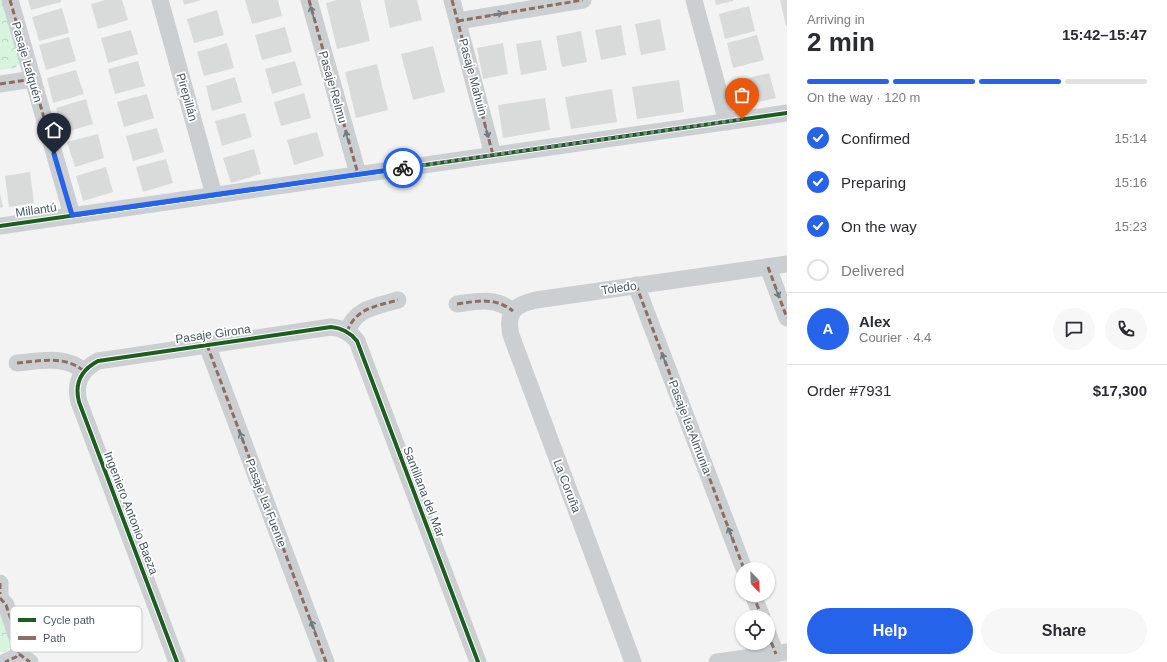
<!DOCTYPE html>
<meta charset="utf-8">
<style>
body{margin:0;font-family:Helvetica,sans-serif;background:#f7f7f7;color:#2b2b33;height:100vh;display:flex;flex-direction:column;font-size:15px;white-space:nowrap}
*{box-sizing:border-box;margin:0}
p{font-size:13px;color:#7c7c81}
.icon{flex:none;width:22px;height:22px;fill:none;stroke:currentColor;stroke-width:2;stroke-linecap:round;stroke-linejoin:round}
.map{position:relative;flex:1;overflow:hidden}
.panel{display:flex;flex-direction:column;background:#fff;width:380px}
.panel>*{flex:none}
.needle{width:26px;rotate:157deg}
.fabs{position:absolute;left:735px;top:562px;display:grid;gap:8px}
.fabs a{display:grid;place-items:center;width:40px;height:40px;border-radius:50%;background:#fff;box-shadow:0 1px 3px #0004;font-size:20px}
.pin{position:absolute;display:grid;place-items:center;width:34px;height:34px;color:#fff;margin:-41px -17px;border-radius:50% 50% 50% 0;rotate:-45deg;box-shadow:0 0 4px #0007}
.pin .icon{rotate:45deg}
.courier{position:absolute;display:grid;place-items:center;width:40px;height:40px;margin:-20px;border:3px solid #2563eb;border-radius:50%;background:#fff;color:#222;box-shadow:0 1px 5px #0007}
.summary em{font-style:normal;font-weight:700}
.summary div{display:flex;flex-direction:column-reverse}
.summary{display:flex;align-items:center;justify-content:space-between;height:68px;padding:0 20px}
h1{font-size:26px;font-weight:700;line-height:30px}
.bar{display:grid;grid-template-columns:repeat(4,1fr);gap:6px 4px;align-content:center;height:48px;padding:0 20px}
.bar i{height:5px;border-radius:3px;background:#e1e1e2}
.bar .on{background:#2563eb}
.bar p{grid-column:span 4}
.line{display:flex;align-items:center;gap:10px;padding:0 20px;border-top:1px solid #e1e1e2}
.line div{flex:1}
.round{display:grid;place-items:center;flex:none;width:42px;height:42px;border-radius:21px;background:#f7f7f7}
ol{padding:0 20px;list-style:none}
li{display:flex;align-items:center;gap:12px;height:44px}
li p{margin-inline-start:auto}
li .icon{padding:4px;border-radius:50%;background:#2563eb;color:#fff;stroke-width:4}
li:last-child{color:#7c7c81}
li i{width:22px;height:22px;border:2px solid #e1e1e2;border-radius:50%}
.action{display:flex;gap:8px;margin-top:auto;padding:8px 20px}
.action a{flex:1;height:46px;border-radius:24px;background:#2563eb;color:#fff;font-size:16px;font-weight:700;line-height:46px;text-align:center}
.action a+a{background:#f7f7f7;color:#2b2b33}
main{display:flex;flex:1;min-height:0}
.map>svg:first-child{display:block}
.forest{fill:url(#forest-crowns)}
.building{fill:#d9dbdb}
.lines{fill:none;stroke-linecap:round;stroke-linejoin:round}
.minor{stroke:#cccfd2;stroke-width:17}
.quiet{stroke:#8d6e63;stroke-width:3;stroke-dasharray:6 3;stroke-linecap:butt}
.cycleway-casing{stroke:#fff;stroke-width:6}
.cycleway{stroke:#1b5e20;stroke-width:4}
.oneway{stroke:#6f7c83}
.done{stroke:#838e94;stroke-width:4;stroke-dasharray:0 7.2}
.route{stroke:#2563eb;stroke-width:5}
.labels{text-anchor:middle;stroke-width:3.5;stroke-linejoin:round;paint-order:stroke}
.street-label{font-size:12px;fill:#475861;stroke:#fff}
.key{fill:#fff;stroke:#c8cdd0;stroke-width:1}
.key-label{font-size:11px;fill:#475861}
</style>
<main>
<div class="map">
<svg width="787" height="662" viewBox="0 0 787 662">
<defs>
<pattern id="forest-crowns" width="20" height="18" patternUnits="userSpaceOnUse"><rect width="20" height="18" fill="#d6f4de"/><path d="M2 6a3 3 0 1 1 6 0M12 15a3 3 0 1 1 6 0" fill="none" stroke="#b9d3c1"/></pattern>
</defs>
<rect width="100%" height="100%" fill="#f3f3f3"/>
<g class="forest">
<path d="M0 0H4L21 62 15 68 0 70Z"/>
<path d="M0 612 13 643 7 651 0 652Z"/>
</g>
<g class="building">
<path d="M28 0H61V2L31 10Z"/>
<path d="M105 0H122L128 20 98 29 91 4Z"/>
<path d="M183 0H201L184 5Z"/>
<path d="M245 0H278L282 16 252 24Z"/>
<path d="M337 0H360L370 41 337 49 326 3Z"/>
<path d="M384 0H417L422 20 390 28Z"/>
<path d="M715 0H733V1L716 5Z"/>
<path d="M780 0H787V26H786Z"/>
<path d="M749 6 755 31 725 39 719 14Z"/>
<path d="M62 8 69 33 39 41 32 17Z"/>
<path d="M217 10 224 35 194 43 187 19Z"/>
<path d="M660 19 666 50 641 55 635 24Z"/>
<path d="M621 25 626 55 601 60 595 30Z"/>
<path d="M285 27 292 52 262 60 255 35Z"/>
<path d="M131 30 138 54 108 63 101 38Z"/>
<path d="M581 31 587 62 562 67 556 36Z"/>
<path d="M757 35 764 60 733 68 727 43Z"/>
<path d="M69 37 76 61 46 70 39 45Z"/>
<path d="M541 40 547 70 521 75 516 44Z"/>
<path d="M227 43 234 68 204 76 197 52Z"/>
<path d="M503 43 508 74 483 79 477 48Z"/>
<path d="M433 46 445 92 413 100 401 54Z"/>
<path d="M138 61 145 86 115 94 108 69Z"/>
<path d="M295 61 302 85 272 94 265 69Z"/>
<path d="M377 64 388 110 356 118 345 72Z"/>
<path d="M76 70 84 94 53 103 47 78Z"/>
<path d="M769 73 776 98 745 105 739 80Z"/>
<path d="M235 77 242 102 212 111 206 86Z"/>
<path d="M679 80 684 112 637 119 632 87Z"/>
<path d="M612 89 617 122 571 129 565 97Z"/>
<path d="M304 93 311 118 281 126 274 102Z"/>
<path d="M147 94 154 118 124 127 117 102Z"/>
<path d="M545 98 550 130 503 138 498 105Z"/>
<path d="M86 99 93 124 63 133 56 108Z"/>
<path d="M245 113 252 137 222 146 215 121Z"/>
<path d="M157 128 164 152 133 161 126 136Z"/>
<path d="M317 132 324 156 294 165 287 140Z"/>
<path d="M98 134 104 158 75 167 67 142Z"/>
<path d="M254 149 261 174 231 183 223 158Z"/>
<path d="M166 159 173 183 143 192 136 167Z"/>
<path d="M106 167 113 192 83 201 76 176Z"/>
<path d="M30 172 34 203 9 207 5 176Z"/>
<path d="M0 193 3 207 0 208Z"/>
</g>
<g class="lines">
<g class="minor">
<path d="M10 0 72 215"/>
<path d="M160 0 214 195"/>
<path d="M309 0 358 174"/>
<path d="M452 0 493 155"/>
<path d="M694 0 727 122"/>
<path d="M458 21 583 0"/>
<path d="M0 84 33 79"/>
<path d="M0 226 787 113"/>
<path d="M768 267 787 318"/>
<path d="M636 285 744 569"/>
<path d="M457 304C478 301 495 297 513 311"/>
<path d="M347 332C355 308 377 306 398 300"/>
<path d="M207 345 326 662"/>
<path d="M17 363C41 361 64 355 84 371"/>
<path d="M0 583V594"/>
<path d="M753 595 762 617"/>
<path d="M0 598 6 605 19 643 20 648 16 657 5 662"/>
<path d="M768 634 776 654"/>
<path d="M19 654 30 662"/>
<path d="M177 662 79 402C74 383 81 370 98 361L331 327C342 328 350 332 357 341L478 662"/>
<path d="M633 662 511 335C506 312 514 305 536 300L787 264"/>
<path d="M717 662 787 652"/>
</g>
<g class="quiet">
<path d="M10 0 72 215"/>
<path d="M309 0 358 174"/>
<path d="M452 0 493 155"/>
<path d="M458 21 583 0"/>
<path d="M0 84 33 79"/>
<path d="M768 267 787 318"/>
<path d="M636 285 744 569"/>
<path d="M457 304C478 301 495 297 513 311"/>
<path d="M347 332C355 308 377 306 398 300"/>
<path d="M207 345 326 662"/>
<path d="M17 363C41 361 64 355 84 371"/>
<path d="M0 583V594"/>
<path d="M753 595 762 617"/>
<path d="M0 598 6 605 19 643 20 648 16 657 5 662"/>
<path d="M768 634 776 654"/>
<path d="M19 654 30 662"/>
</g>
<g class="cycleway-casing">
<g id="cycleway">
<path d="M0 226 787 113"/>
<path d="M177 662 79 402C74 383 81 370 98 361L331 327C342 328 350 332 357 341L478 662"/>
</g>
</g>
<use href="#cycleway" class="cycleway"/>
</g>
<defs><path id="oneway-shaft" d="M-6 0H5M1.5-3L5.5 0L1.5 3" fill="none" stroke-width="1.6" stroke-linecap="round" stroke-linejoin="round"/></defs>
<g class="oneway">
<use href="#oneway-shaft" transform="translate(312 12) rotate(-106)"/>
<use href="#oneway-shaft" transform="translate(497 14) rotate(-9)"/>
<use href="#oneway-shaft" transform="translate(487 132) rotate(75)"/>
<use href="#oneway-shaft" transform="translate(347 137) rotate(-106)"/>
<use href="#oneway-shaft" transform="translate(777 292) rotate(69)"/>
<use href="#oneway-shaft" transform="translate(664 359) rotate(-111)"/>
<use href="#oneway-shaft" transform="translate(242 438) rotate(-111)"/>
<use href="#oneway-shaft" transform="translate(730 533) rotate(-111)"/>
<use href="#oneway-shaft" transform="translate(313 626) rotate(-111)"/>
</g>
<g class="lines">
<path class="done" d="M403 168 742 119"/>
<path class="route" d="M54 154 72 215 403 168"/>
</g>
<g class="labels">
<g class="street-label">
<text transform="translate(27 62) rotate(74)" y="4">Pasaje Lafquén</text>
<text transform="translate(473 77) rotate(75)" y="4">Pasaje Mahuin</text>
<text transform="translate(333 87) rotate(74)" y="4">Pasaje Relmu</text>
<text transform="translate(187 97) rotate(74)" y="4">Pirepillán</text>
<text transform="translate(36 210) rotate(-8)" y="4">Millantú</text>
<text transform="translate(619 288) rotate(-8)" y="4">Toledo</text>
<text transform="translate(213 334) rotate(-8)" y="4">Pasaje Girona</text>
<text transform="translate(690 427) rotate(69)" y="4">Pasaje La Almunia</text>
<text transform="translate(567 486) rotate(69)" y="4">La Coruña</text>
<text transform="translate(424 492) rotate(69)" y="4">Santillana del Mar</text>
<text transform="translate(266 503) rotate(69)" y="4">Pasaje La Fuente</text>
<text transform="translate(131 513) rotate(69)" y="4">Ingeniero Antonio Baeza</text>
</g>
</g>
<rect x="10" y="606" width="132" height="46" rx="6" class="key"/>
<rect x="18" y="618" width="18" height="4" fill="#1b5e20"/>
<rect x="18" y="636" width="18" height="4" fill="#8d6e63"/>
<g class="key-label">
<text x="43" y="624">Cycle path</text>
<text x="43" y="642">Path</text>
</g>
</svg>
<div class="fabs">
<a><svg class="needle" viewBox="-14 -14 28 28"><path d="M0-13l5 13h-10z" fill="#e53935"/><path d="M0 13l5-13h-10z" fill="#7c7c81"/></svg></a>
<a><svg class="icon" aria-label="locate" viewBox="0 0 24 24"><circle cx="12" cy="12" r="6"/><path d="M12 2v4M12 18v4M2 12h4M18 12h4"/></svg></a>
</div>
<div class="pin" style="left:742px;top:119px;background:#ea580c"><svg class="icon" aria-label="bag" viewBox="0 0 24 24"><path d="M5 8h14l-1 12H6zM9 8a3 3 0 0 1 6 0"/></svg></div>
<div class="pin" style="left:54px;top:154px;background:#1f2937"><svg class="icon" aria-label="home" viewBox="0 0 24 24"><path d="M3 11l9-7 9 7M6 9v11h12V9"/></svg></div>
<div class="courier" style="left:403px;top:168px"><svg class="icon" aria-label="bike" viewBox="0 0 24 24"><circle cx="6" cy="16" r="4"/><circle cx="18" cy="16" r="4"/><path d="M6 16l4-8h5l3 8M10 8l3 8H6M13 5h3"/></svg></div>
</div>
<section class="panel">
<div class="summary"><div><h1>2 min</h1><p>Arriving in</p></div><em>15:42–15:47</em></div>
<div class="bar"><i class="on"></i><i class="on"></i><i class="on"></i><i></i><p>On the way · 120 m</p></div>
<ol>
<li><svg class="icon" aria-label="check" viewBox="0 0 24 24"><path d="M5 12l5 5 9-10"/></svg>Confirmed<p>15:14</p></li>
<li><svg class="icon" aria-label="check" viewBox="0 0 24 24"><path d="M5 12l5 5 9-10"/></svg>Preparing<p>15:16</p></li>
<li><svg class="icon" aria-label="check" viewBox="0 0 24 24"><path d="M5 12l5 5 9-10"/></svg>On the way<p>15:23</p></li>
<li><i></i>Delivered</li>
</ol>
<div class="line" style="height:72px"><b class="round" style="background:#2563eb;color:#fff">A</b><div><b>Alex</b><p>Courier · 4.4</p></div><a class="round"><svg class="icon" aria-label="chat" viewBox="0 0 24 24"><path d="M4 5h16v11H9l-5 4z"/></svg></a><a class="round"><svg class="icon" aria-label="phone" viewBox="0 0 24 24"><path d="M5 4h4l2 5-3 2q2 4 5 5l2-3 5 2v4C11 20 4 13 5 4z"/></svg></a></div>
<div class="line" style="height:52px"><div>Order #7931</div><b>$17,300</b></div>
<div class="action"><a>Help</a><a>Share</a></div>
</section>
</main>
